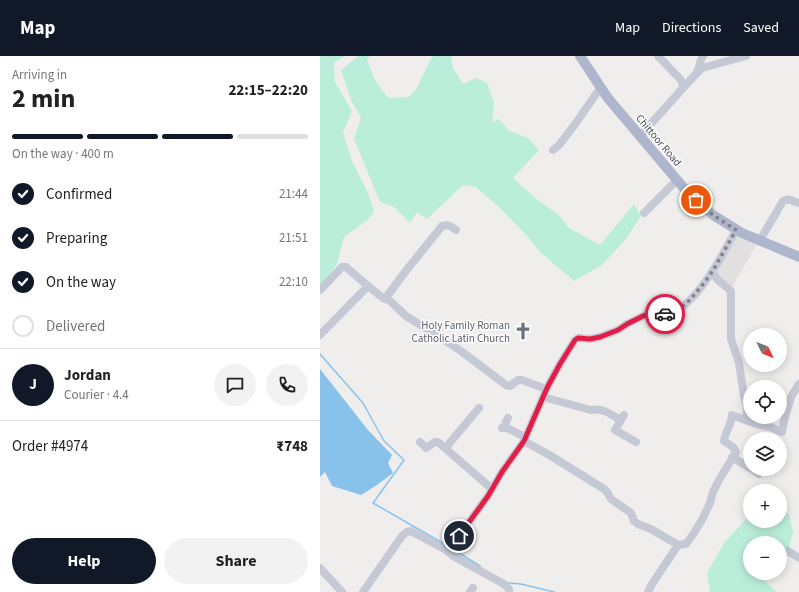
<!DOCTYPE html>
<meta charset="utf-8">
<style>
body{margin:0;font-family:"Source Sans 3",sans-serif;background:#f2f2f2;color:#222;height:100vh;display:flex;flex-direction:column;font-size:15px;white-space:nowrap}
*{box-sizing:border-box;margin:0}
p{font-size:13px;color:#767676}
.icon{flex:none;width:22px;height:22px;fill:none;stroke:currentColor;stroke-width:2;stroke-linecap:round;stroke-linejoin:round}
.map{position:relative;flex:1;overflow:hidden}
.side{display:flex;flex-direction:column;background:#fff;width:320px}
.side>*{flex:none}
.needle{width:26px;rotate:133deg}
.controls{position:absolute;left:423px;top:272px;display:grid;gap:8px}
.controls a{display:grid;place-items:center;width:44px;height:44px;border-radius:50%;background:#fff;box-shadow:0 2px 10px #0003;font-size:20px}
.pin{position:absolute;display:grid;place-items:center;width:34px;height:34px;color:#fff;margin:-17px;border:2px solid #fff;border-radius:50%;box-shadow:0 1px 4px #0007}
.courier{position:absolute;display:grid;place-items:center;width:40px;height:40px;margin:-20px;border:3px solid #e11d48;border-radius:50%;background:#fff;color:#222;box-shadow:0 1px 5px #0007}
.overview em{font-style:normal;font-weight:700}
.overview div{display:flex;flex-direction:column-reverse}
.overview{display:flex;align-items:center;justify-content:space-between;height:68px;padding:0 12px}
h1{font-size:26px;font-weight:700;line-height:30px}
.bar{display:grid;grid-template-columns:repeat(4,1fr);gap:6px 4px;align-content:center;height:48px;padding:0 12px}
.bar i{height:5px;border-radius:3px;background:#e0e0e0}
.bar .selected{background:#111827}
.bar p{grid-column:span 4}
.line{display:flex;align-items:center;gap:10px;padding:0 12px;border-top:1px solid #e0e0e0}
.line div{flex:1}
.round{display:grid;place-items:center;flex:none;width:42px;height:42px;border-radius:21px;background:#f2f2f2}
ol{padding:0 12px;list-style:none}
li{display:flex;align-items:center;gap:12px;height:44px}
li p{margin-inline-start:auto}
li .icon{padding:4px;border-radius:50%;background:#111827;color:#fff;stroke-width:4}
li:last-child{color:#767676}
li i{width:22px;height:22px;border:2px solid #e0e0e0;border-radius:50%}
.action{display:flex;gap:8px;margin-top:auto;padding:8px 12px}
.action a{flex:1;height:46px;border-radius:24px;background:#111827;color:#fff;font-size:16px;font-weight:700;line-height:46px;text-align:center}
.action a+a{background:#f2f2f2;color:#222}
header{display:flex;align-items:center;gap:24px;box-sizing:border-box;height:56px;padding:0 20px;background:#111827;color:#fff}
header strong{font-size:19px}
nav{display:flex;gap:22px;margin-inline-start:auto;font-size:14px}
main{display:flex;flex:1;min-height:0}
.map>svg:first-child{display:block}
.education{fill:#e1dfdf}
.green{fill:#bbeeda}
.water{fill:#88c2eb}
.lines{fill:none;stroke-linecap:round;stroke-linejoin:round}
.stream{stroke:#88c2eb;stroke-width:1.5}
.minor{stroke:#c4c9d5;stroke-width:8}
.major{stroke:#adb6cd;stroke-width:10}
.done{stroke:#82858e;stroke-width:4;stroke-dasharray:0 7.2}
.route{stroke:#e11d48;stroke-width:5}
.labels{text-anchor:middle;stroke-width:3;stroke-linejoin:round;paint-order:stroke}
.street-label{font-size:11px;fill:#464c5b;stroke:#fff}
.worship-label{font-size:11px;fill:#5b616d;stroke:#fff;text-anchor:end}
</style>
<header>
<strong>Map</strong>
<nav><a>Map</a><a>Directions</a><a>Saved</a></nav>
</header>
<main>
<section class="side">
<div class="overview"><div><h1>2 min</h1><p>Arriving in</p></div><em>22:15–22:20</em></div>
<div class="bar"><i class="selected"></i><i class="selected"></i><i class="selected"></i><i></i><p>On the way · 400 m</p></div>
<ol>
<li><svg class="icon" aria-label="check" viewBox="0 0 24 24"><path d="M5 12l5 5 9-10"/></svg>Confirmed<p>21:44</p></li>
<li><svg class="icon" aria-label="check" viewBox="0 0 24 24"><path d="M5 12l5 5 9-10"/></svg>Preparing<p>21:51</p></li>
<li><svg class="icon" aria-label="check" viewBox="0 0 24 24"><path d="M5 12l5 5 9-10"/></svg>On the way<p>22:10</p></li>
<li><i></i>Delivered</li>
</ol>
<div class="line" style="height:72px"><b class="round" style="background:#111827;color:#fff">J</b><div><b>Jordan</b><p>Courier · 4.4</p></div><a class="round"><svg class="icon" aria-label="chat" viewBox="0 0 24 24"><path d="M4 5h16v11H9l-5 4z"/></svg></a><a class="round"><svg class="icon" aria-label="phone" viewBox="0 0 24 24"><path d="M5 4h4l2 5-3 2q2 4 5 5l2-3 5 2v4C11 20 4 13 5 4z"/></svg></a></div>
<div class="line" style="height:52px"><div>Order #4974</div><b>₹748</b></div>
<div class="action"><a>Help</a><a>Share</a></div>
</section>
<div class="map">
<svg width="479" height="536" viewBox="0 0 479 536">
<rect width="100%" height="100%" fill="#f0eeed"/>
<path class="education" d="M416 178 438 186 411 233 394 216Z"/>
<g class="green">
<path d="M0 0H25L14 7 15 26 32 55 23 77 32 105 48 137 54 155 48 164 24 181 17 208 0 232Z"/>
<path d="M38 0H50L47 4 55 24 68 42 89 41 97 32 108 8 113 0H131L133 12 143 28 156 22 167 27 174 47 172 66 179 63 188 74 208 82 219 94 193 122 219 145 239 159 249 172 280 189 314 148 321 160 305 184 282 209 254 225 220 196 207 180 179 151 156 131 143 129 107 163 97 156 90 167 74 151 60 146 34 83 41 62 31 44 21 14Z"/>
<path d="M469 457 473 476 468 495 460 500V487H430V517H436L457 536H390L387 517 404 487 428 461H430V465H460V458Z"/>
</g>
<path class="water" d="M0 313 48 374 72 399 68 407 73 417 57 429 41 439 12 430 5 416 0 421Z"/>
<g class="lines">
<g class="stream">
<path d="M0 298 43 347 64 385 84 404 53 447 126 489"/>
<path d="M131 492 160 510"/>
<path d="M187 527 201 528 234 536"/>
</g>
<g class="minor">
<path d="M377 16C380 11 380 3 383 0"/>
<path d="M363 32 376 18 382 12 426 0"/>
<path d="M320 80 363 32V28L360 23 338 0"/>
<path d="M233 94 239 89 253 71 281 31"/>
<path d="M324 157 357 124"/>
<path d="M440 184 463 145C469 141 473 146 479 147"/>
<path d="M392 216 398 224 411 235V283L419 307 424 340 427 351V364"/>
<path d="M0 234 22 211H26L48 230 63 242 69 244 86 260 115 278 141 295 186 329 190 330 198 324H202L226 333"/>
<path d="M65 243 85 216 122 170C128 168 131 170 136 174"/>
<path d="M0 279 48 230"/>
<path d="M223 341 271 354C283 352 291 358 300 364L304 359 295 374 316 386"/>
<path d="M182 372H187L205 381"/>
<path d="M187 372C184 368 186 366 188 362"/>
<path d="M204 385 231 400 284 433 287 436 291 443 311 457 314 465 318 468 331 473 358 489"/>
<path d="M100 386 106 392 115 386H118L172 433"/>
<path d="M125 391 128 389 159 352"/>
<path d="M412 401 430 412"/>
<path d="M432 413 439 418"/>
<path d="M126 494 139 480 168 440 182 416 204 385 227 332 240 308 255 284 258 282 270 283 280 281 298 274 307 268 323 260 334 256 352 259C358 254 365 249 371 243 390 223 403 198 416 174"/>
<path d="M468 495 479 502"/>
<path d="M0 512 22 536"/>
<path d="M43 536 82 480 87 476 91 475 126 494 133 500 184 528 189 533V536"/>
<path d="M150 536 153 532"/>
<path d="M328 536 332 528 358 489 366 488 374 477 383 462 390 447 393 436 399 424 416 396 413 391 404 385C405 376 412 368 412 359L433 367 450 371 462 376 465 361 471 341 479 328"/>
</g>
<path class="major" d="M260 0 287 41 368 137 393 159 422 177 479 201"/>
</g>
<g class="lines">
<path class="done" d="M345 258 352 259 370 244 384 227 392 216 416 174 393 159 376 144"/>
<path class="route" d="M139 480 168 440 182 416 204 385 227 332 240 308 255 284 258 282 270 283 280 281 298 274 307 268 323 260 334 256 345 258"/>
</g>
<defs>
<g id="church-bare" transform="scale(1.38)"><path d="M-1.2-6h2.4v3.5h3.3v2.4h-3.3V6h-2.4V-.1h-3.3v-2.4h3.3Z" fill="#6b7280" stroke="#fff" stroke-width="2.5" paint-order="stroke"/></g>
</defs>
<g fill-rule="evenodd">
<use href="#church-bare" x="203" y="275"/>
</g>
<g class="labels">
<g class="street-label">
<text transform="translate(339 84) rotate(50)" y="4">Chittoor Road</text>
</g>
<g class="worship-label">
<text x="190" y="273">Holy Family Roman<tspan x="190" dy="13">Catholic Latin Church</tspan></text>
</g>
</g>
</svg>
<div class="controls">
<a><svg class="needle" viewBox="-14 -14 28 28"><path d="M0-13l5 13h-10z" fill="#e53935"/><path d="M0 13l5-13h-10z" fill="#767676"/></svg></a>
<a><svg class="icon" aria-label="locate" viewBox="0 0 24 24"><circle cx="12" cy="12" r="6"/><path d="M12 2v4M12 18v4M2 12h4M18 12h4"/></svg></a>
<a><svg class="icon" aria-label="layers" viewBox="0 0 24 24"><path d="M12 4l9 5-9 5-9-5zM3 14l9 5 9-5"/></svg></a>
<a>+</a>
<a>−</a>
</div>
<div class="pin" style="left:376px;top:144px;background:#ea580c"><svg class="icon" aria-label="bag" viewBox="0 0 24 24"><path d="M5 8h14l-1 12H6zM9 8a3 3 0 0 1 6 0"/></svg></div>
<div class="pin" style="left:139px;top:480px;background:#1f2937"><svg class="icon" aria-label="home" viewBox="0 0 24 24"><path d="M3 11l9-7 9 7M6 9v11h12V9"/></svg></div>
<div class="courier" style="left:345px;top:258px"><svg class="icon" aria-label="car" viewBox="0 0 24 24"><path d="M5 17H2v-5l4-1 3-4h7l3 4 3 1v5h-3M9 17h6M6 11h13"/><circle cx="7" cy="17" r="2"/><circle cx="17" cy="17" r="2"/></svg></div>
</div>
</main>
